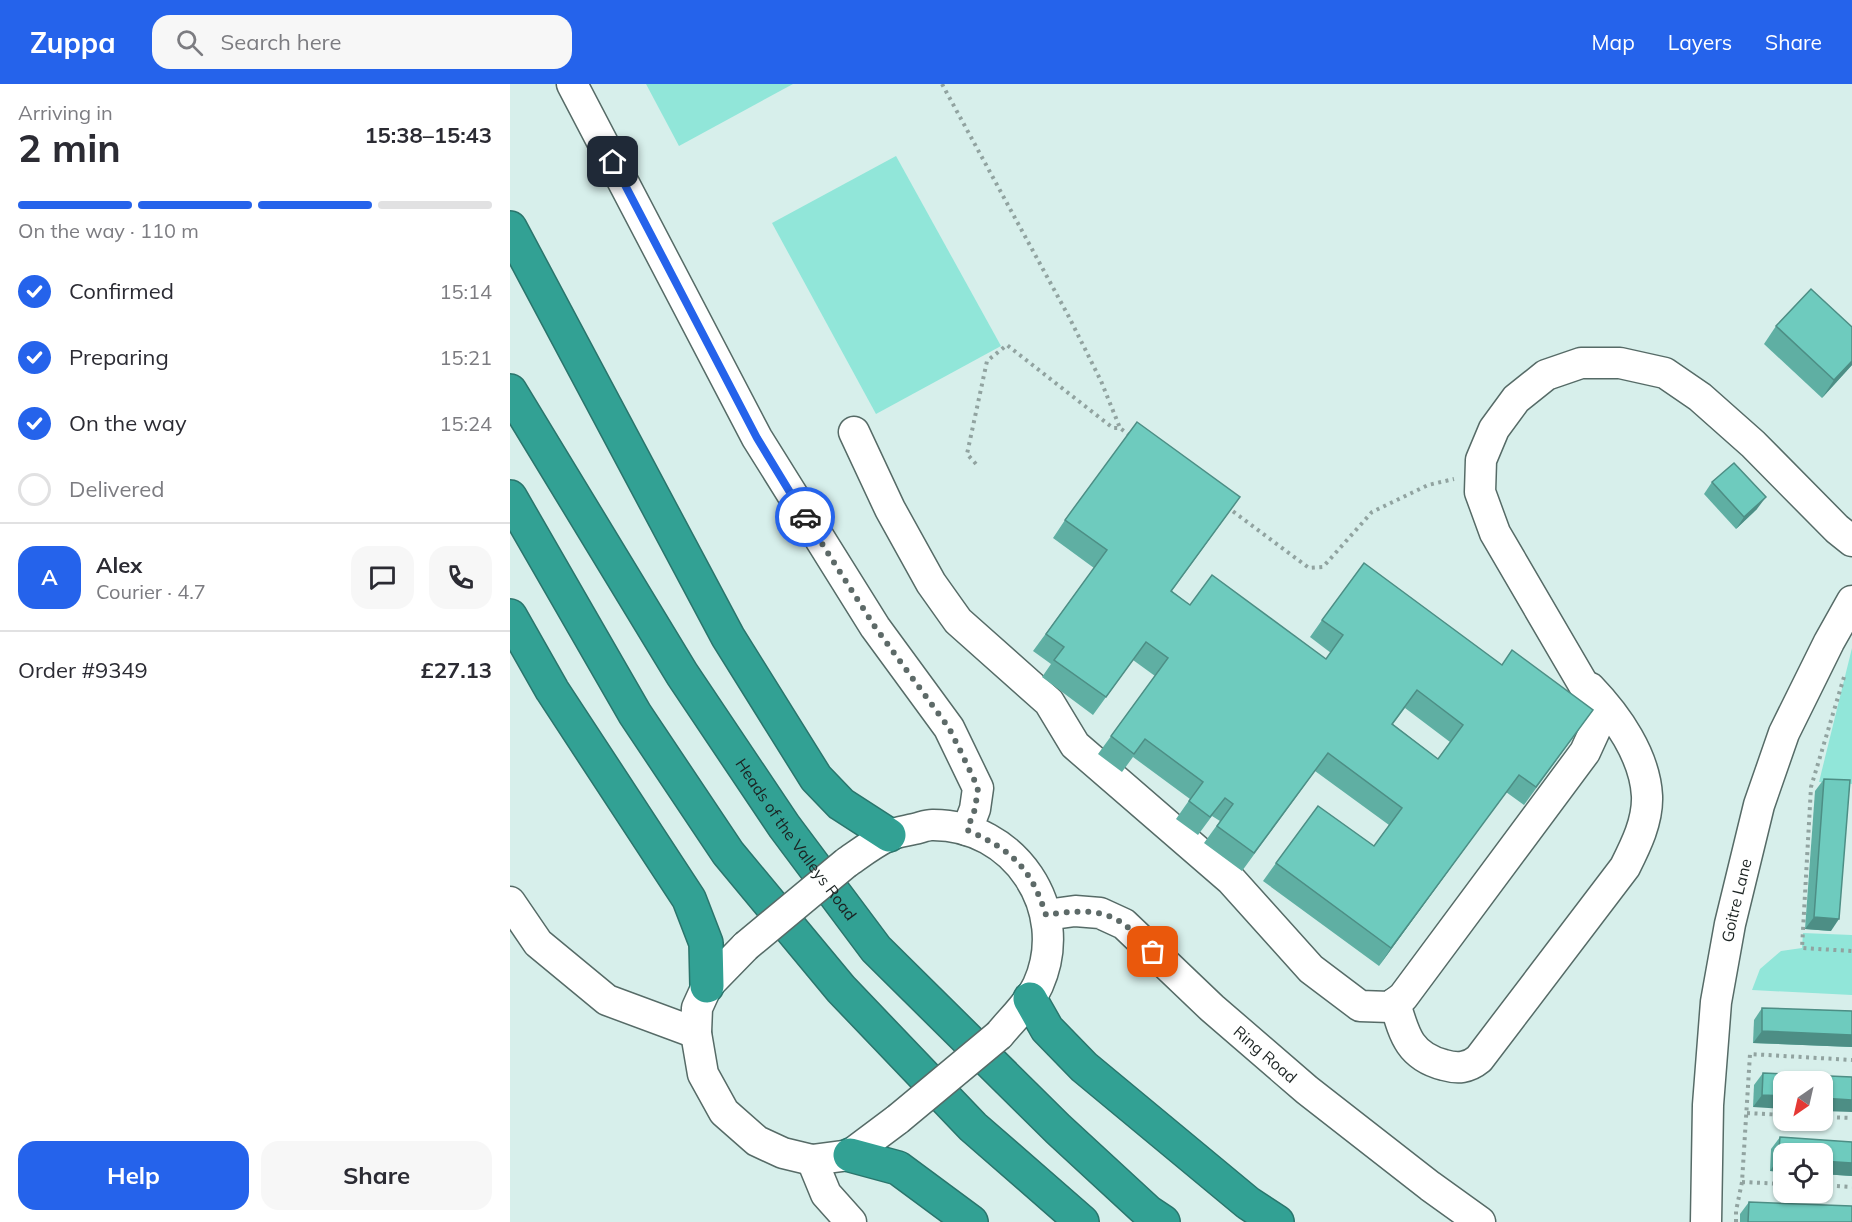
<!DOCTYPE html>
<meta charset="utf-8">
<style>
body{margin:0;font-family:Mulish,sans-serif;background:#f7f7f7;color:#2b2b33;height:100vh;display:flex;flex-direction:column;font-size:22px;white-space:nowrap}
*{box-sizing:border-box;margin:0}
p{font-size:20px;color:#7c7c81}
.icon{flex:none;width:33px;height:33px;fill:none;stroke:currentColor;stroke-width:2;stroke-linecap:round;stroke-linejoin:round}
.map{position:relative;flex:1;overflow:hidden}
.drawer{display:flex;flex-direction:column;background:#fff;width:510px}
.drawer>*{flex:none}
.needle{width:39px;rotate:214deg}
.buttons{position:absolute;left:1263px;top:987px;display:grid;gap:12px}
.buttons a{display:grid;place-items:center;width:60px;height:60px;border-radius:12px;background:#fff;box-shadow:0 2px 4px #0004;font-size:30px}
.pin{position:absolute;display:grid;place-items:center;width:51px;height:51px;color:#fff;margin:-26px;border-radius:12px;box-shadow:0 3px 9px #0006}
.courier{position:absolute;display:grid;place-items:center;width:60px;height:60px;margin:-30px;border:4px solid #2563eb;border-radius:50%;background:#fff;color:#222;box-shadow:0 2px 8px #0007}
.headline em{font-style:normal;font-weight:700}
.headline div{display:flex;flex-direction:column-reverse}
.headline{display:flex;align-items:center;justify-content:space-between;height:102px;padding:0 18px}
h1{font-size:39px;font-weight:700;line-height:45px}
.bar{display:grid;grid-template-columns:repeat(4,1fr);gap:9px 6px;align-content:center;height:72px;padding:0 18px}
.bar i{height:8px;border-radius:4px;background:#e1e1e2}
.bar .selected{background:#2563eb}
.bar p{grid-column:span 4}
.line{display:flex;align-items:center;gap:15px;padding:0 18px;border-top:2px solid #e1e1e2}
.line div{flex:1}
.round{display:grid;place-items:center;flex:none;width:63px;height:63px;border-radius:18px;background:#f7f7f7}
ol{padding:0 18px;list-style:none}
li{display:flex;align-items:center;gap:18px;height:66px}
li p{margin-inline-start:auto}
li .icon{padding:6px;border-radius:50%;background:#2563eb;color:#fff;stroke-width:4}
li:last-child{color:#7c7c81}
li i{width:33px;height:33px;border:3px solid #e1e1e2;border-radius:50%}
.action{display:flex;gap:12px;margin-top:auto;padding:12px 18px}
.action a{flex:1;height:69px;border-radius:18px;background:#2563eb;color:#fff;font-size:24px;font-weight:700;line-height:69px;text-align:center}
.action a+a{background:#f7f7f7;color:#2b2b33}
header{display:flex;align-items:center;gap:36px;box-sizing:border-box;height:84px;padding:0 30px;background:#2563eb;color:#fff}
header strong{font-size:28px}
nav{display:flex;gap:33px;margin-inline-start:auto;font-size:21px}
.search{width:420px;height:54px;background:#f7f7f7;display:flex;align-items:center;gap:15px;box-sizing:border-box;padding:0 21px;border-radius:18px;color:#7c7c81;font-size:22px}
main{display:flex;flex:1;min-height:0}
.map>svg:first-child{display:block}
.green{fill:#91e6d9}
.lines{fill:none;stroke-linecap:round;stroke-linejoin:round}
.minor-casing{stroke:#566b67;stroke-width:33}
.highway-casing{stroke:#2a756c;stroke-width:36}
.path{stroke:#91a3a0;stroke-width:4;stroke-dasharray:3 4.5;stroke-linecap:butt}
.minor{stroke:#fff;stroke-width:30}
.highway{stroke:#32a194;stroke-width:33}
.minor-bridge-casing{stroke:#566b67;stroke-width:33;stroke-linecap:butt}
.minor-bridge{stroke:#fff;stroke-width:30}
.wall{fill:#5fafa3;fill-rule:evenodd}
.shaded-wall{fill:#4d8e85}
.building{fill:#6ecbbe;stroke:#4d8e85;stroke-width:1.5;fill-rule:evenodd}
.done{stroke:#5d6a68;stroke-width:6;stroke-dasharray:0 10.8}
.route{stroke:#2563eb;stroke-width:8}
.labels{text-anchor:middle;stroke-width:6;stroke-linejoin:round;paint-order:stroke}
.street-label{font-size:16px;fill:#1b2322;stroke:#e5fcf8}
</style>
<header>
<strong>Zuppa</strong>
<div class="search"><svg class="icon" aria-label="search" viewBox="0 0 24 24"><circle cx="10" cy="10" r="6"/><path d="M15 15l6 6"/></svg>Search here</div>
<nav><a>Map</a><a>Layers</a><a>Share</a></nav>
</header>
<main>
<section class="drawer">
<div class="headline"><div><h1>2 min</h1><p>Arriving in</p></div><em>15:38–15:43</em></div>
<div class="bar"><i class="selected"></i><i class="selected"></i><i class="selected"></i><i></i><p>On the way · 110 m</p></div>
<ol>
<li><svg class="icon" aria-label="check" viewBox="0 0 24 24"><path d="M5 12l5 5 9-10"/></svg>Confirmed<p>15:14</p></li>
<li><svg class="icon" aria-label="check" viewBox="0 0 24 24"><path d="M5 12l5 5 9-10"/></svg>Preparing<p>15:21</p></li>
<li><svg class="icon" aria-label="check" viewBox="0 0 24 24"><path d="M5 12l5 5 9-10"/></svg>On the way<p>15:24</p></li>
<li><i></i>Delivered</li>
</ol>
<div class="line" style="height:108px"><b class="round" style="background:#2563eb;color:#fff">A</b><div><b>Alex</b><p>Courier · 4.7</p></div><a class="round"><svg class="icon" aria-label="chat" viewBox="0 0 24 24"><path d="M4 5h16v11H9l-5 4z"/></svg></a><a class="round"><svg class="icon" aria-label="phone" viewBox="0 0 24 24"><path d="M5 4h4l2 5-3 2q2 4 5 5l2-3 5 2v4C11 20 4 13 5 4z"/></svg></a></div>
<div class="line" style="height:78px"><div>Order #9349</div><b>£27.13</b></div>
<div class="action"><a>Help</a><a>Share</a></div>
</section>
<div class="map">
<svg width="1342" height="1138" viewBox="0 0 1342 1138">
<rect width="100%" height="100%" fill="#d7efeb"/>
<g class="green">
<path d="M136 0H283L169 62Z"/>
<path d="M386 72 491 262 366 330 262 139Z"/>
<path d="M1342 564V700L1309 698Z"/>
<path d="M1293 849 1342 851V911L1242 906 1250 885 1271 867 1292 864Z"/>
</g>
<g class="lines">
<g class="minor-casing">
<g id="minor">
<path d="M62 0 247 354 365 543 439 644 468 704 465 725 457 746"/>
<path d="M344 348 380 425 421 499 448 537 539 618 565 661 721 796 801 885 850 922 880 923 893 913 1075 668 1086 644 1079 610 985 449 970 408 971 376 984 345 1006 315 1036 291 1071 279H1110L1155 289 1190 313 1243 360 1327 445 1342 457"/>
<path d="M336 779C349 770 363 759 378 752 386 748 396 747 404 745 410 744 416 741 422 741 504 740 562 825 528 901 519 920 502 935 489 951"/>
<path d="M0 818 28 859 97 916 186 949"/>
<path id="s1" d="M536 831 565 827 590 829 614 840 702 924 797 1006 920 1102 970 1138"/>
<path d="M236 862 197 902 187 924 186 949 193 990 214 1028 247 1057 273 1069 302 1076 340 1071 388 1035"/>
<path d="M885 919C894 950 899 972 934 981 948 985 958 984 969 975L1115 783C1126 761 1138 737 1137 712 1135 672 1107 632 1080 604"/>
<path d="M302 1076 316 1110 341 1138"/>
<path id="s2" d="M1196 1138 1198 1021 1206 918 1220 840 1249 721 1274 649 1319 558 1342 517"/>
</g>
</g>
<g class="highway-casing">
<g id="highway">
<path d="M0 144 218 553 306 694 331 720 379 751"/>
<path id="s3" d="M0 307 172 590 274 742 366 865 548 1045 638 1128 653 1138"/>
<path d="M0 413 125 630 218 769 331 905 463 1043 572 1138"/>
<path d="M0 532 42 606 179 815 196 859 197 902"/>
<path d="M520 915 537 945 574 983 738 1119 767 1138"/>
<path d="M340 1071 388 1084 461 1138"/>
</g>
</g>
<g class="path">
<path d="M432 0 559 233 591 297 610 344"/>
<path d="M466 380 457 370 477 277 497 261 603 344H610L622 353"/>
<path d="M717 423 799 484 813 483 862 428 918 401 944 395"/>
<path d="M1334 593 1301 703 1292 864 1342 867"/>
<path d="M1237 1029 1274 1031"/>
<path d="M1312 1033 1342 1034"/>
<path d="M1232 1098 1274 1100"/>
<path d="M1312 1101 1342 1103"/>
<path d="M1226 1138V1127L1232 1098 1240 970 1342 976"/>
</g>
<use href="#minor" class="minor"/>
<use href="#highway" class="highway"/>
<g class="minor-bridge-casing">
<g id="minor-bridge">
<path d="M236 862 336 779"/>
<path d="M388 1035 489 951"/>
</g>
</g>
<use href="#minor-bridge" class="minor-bridge"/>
</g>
<g class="wall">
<path d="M1266 242 1342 281 1312 314 1254 260Z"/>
<path d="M1202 398 1247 425 1226 445 1194 410Z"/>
<path d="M717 431 662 507 680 521 816 575 821 569 800 553 812 536 992 581 1083 626 1014 721 996 708 869 882 753 797 766 779 864 762 879 741 805 687 732 787 694 759 710 737 702 732 688 751 666 735 680 715 623 673 612 688 588 670 645 592 623 576 583 631 532 593 541 580 523 567 584 484 543 454 555 436ZM895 624 940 658 928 675 883 640Z"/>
<path d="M1314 695 1321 847 1295 845 1305 707Z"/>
<path d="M1252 924 1342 927V963L1243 959 1244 936Z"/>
<path d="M1253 989 1342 993 1243 1023 1244 1001Z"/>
<path d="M1270 1053 1342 1058V1092L1312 1090V1070H1274V1088L1260 1087 1261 1065Z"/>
<path d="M1239 1118 1342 1138H1230V1130Z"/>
</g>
<g class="shaded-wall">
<path d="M1342 277V281L1312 314 1324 296Z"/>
<path d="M1256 413 1247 425 1226 445 1234 433Z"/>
<path d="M1009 691 996 708 869 882 881 864Z"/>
<path d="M1304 833 1329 835 1321 847 1295 845Z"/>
<path d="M1252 947 1342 951V963L1243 959Z"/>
<path d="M1252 1011 1274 1012V1025L1243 1023Z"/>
<path d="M1312 1014 1342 1016V1028L1312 1027Z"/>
<path d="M1268 1075H1274V1088L1260 1087Z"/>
<path d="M1312 1077 1342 1079V1092L1312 1090Z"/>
</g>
<g class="building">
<path d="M1301 205 1342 243V277L1324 296 1266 242Z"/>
<path d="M627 338 730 413 661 507 680 521 702 491 816 575 833 551 812 536 854 479 992 581 1002 566 1083 626 1026 703 1009 691 881 864 766 779 808 722 864 762 892 724 818 669 744 769 707 742 723 720 715 714 700 733 679 717 693 698 635 655 624 670 601 652 658 574 636 558 596 613 544 576 554 563 536 550 597 466 555 436ZM907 606 953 641 928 675 882 640Z"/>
<path d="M1224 379 1256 413 1234 433 1202 398Z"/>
<path d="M1314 695 1340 696 1329 835 1304 833Z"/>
<path d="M1252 924 1342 927V951L1252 947Z"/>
<path d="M1253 989 1342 993V1016L1312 1014V998H1274V1012L1252 1011Z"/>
<path d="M1270 1053 1342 1058V1079L1312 1077V1070H1274V1075H1268Z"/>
<path d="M1239 1118 1342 1122V1138H1238Z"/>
</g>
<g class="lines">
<path class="done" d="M295 433 365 543 439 644 450 666 468 704 465 725 457 746C502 766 521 784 536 831 563 827 592 823 615 841 625 849 634 859 643 868"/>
<path class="route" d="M103 78 247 354 295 433"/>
</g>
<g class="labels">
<g class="street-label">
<text dy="6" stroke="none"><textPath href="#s3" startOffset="532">Heads of the Valleys Road</textPath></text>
<text dy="6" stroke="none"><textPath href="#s2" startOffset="324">Goitre Lane</textPath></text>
<text dy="6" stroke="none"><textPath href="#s1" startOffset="273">Ring Road</textPath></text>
</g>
</g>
</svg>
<div class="buttons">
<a><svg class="needle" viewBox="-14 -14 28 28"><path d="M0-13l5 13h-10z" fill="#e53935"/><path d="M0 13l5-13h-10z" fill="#7c7c81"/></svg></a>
<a><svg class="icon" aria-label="locate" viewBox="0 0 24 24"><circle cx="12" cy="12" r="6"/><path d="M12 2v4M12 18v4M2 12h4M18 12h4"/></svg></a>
</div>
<div class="pin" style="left:643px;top:868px;background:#ea580c"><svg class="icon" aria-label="bag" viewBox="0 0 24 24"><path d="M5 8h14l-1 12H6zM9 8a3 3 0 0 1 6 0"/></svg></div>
<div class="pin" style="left:103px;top:78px;background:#1f2937"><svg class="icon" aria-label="home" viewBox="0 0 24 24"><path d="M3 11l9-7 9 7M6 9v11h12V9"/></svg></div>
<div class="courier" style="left:295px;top:433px"><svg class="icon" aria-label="car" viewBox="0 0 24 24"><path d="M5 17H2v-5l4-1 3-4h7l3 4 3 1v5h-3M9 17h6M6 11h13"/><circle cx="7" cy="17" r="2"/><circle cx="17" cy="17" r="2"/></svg></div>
</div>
</main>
